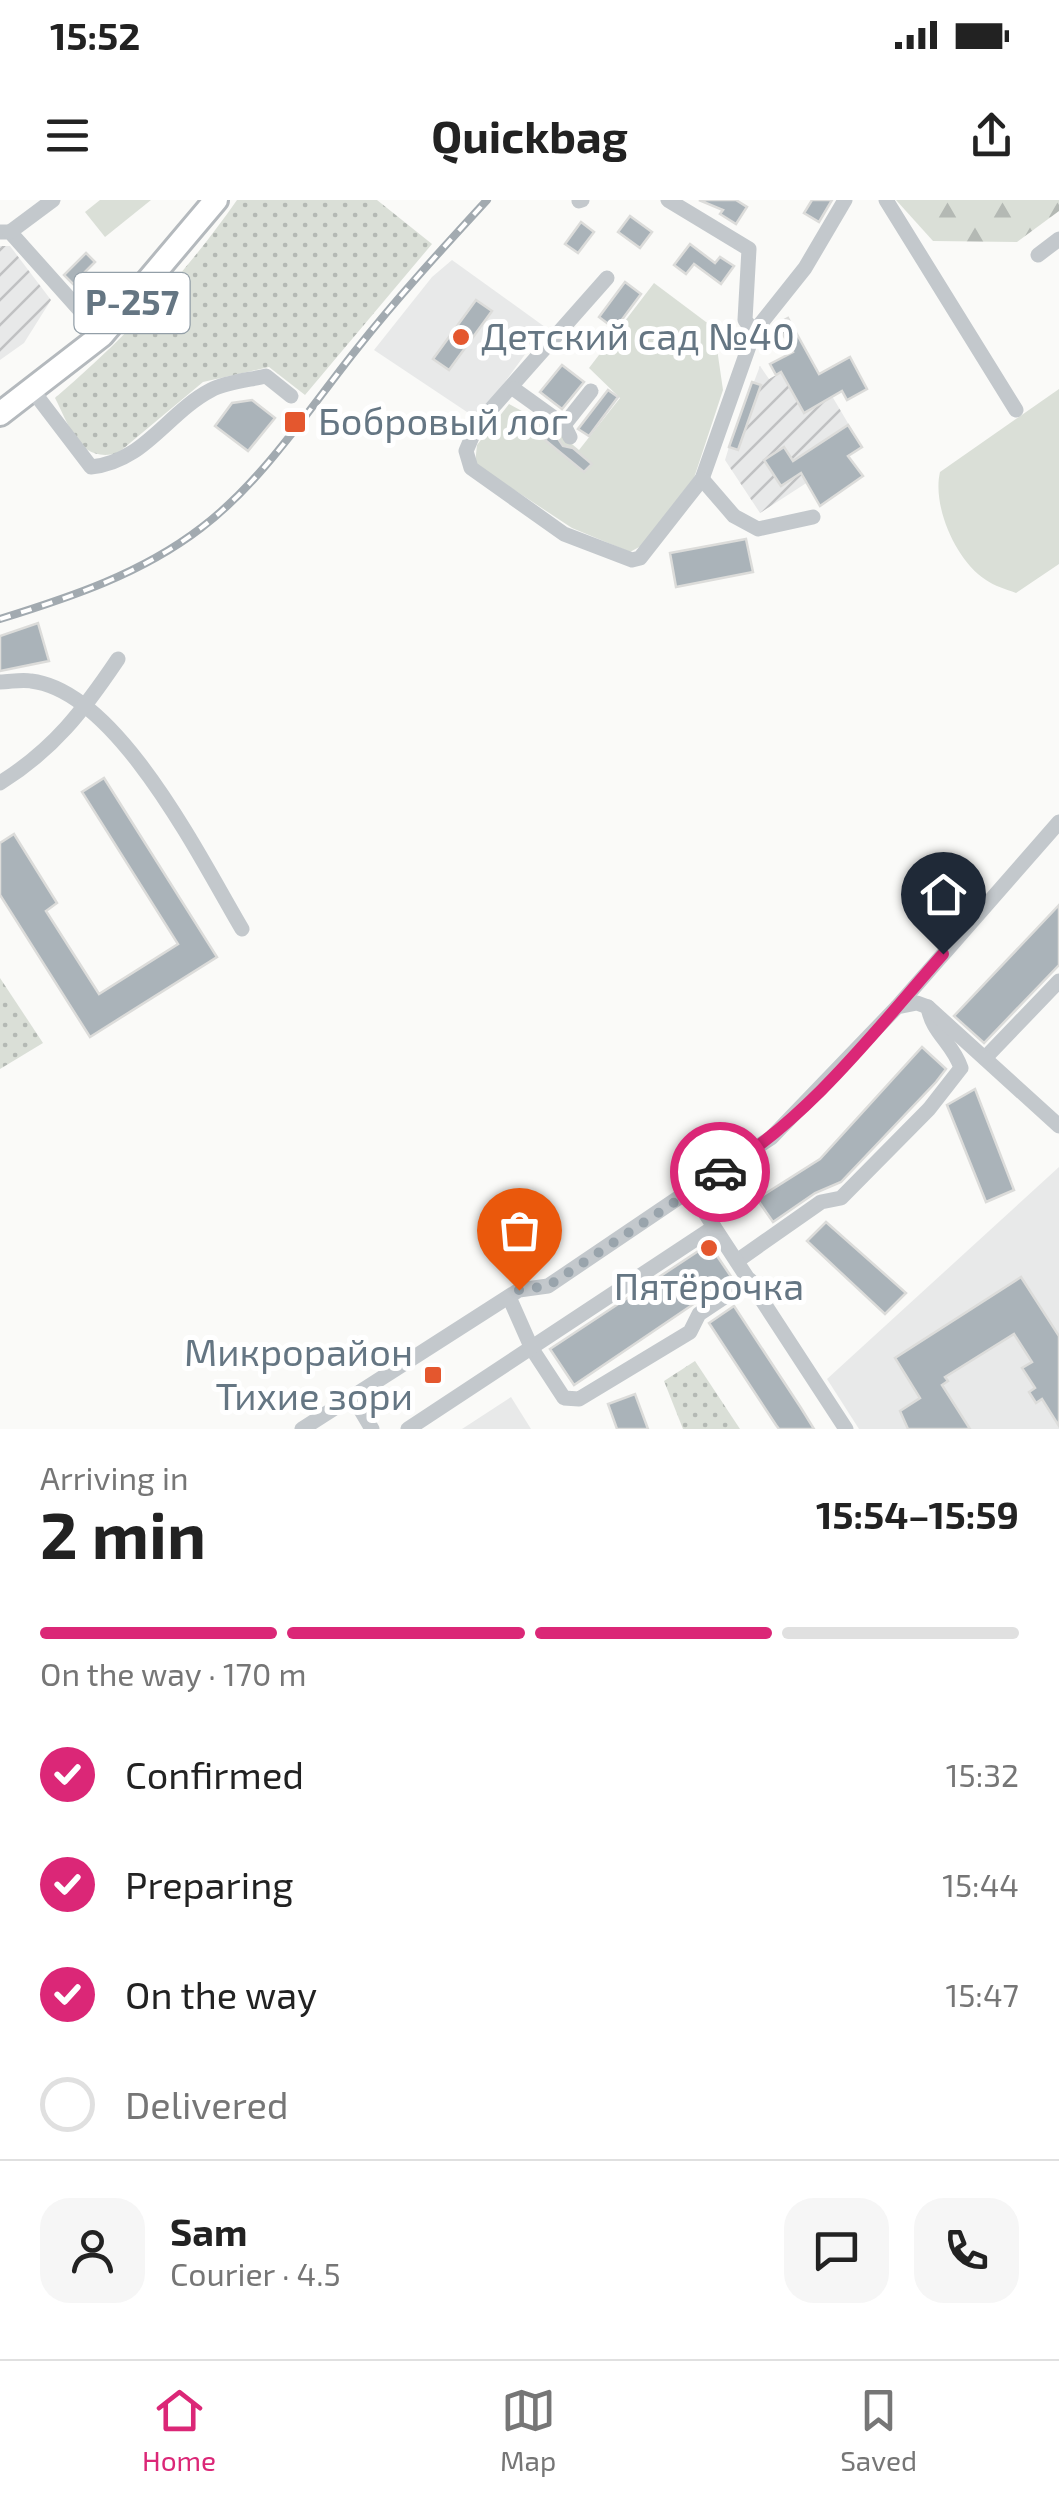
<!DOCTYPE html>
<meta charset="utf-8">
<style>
body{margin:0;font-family:"Exo 2",sans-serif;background:#f6f6f6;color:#222;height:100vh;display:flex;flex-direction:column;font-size:38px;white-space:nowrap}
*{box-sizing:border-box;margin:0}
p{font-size:32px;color:#767676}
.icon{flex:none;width:55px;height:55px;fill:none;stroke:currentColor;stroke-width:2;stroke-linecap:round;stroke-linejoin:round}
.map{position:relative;height:1229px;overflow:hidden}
.sheet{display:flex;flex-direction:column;background:#fff;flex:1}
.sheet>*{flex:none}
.pin{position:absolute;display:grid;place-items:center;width:85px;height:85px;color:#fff;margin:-102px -42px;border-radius:50% 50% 50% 0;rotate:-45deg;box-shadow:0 0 10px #0007}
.pin .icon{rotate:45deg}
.courier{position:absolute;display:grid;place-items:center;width:100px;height:100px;margin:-50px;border:8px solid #db2777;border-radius:50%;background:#fff;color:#222;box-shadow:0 2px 12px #0007}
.headline em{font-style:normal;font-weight:700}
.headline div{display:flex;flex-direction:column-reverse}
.headline{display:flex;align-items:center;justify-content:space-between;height:170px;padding:0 40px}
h1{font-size:65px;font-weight:700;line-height:75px}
.bar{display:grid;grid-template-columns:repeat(4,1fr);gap:15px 10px;align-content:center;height:120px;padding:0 40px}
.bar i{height:12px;border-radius:8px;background:#e0e0e0}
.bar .current{background:#db2777}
.bar p{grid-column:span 4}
.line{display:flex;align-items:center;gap:25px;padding:0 40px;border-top:2px solid #e0e0e0}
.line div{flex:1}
.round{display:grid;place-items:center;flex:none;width:105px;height:105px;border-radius:30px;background:#f6f6f6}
ol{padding:0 40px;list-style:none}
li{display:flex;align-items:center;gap:30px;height:110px}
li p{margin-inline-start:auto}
li .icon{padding:10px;border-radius:50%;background:#db2777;color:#fff;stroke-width:4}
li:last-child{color:#767676}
li i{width:55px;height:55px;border:5px solid #e0e0e0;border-radius:50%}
.status{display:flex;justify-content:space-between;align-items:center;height:70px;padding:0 50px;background:#fff;direction:ltr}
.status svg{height:28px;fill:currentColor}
header{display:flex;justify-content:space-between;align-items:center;height:130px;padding:0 40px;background:#fff;font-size:45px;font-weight:700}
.menu{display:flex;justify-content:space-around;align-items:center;height:140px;border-top:2px solid #e0e0e0;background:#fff;font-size:28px;color:#767676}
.menu a{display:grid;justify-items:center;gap:5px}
.menu .current{color:#db2777}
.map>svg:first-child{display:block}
.built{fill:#e8e9e9}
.industrial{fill:url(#industrial-furrows)}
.forest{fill:url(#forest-firs)}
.park{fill:url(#park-dots)}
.garden{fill:#dadfd7}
.building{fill:#aab3b9;stroke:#dcdcda;stroke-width:2.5}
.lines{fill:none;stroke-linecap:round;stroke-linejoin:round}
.highway-casing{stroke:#b4b9bd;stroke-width:28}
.minor{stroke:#c3c8cc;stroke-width:15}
.highway{stroke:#fff;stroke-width:22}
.rail-casing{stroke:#a2aab0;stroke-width:8}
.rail{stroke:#fff;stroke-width:4;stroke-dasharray:11;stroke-linecap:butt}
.done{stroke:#99a4ac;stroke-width:10;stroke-dasharray:0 18}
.route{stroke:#db2777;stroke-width:12}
.poi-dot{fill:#e4572e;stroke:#fff;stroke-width:4}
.labels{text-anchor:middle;stroke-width:10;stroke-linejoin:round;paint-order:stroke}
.shield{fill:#fff;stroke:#939fa8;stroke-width:2.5}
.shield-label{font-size:35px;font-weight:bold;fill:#657683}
.poi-label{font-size:38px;fill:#657683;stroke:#fff;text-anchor:start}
</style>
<div class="status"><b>15:52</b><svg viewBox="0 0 49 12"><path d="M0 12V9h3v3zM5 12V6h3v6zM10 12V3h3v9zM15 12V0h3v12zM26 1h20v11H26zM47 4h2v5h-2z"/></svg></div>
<header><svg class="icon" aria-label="menu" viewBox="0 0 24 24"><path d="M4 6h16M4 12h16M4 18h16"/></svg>Quickbag<svg class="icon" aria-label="share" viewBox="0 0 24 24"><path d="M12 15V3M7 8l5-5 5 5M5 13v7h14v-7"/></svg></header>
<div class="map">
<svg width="1059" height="1229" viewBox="0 0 1059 1229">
<defs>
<pattern id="industrial-furrows" width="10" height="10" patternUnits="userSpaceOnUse" patternTransform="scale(2.5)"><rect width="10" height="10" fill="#e8e9e9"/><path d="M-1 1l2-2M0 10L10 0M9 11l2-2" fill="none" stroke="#c0c1c2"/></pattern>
<pattern id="forest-firs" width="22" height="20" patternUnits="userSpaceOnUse" patternTransform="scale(2.5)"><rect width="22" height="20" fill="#dadfd7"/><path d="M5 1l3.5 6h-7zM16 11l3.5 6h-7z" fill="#b4b9b4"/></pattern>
<pattern id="park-dots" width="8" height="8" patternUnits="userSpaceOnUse" patternTransform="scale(2.5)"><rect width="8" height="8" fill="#dadfd7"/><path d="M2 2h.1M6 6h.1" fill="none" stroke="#b4b9b4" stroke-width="1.8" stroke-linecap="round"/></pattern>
</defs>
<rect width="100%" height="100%" fill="#fafaf8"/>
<g class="built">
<path d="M452 60 545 127 480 216 470 214 374 150 432 77Z"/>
<path d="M1059 967V1229H859L827 1179Z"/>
<path d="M511 1197 531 1229H462Z"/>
</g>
<g class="industrial">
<path d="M0 46H10L51 100 24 143 0 160Z"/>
<path d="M809 157 862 247 760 313 725 260 729 247 760 166 769 179Z"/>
</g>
<path class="forest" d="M896 0H1059V11L1017 42 933 41Z"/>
<g class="park">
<path d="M237 0H377L432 44 305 195 269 167 203 182 118 253C80 264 70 227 55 198 125 138 184 76 237 0Z"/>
<path d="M0 778 43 843 0 869Z"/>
<path d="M695 1161 740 1229H683L664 1181Z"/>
</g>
<g class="garden">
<path d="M100 0H151L105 37 85 12Z"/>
<path d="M654 83 714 128 723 190 694 278 641 346 630 352 572 328 475 264 477 245 509 204 553 228 579 250 620 198 589 168Z"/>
<path d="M1059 189V364L1016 393C1006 389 994 386 986 380 956 361 932 306 940 272Z"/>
</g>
<g class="building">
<path d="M699 0H736L747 7 736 24 720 14 723 10Z"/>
<path d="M812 0H832L819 22 804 13Z"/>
<path d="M630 16 652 32 640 48 618 32Z"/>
<path d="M581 22 594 32 578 53 565 44Z"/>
<path d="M690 44 715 63 720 57 734 66 721 84 694 64 686 74 674 65Z"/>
<path d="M86 53 95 62 73 84 64 75Z"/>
<path d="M625 82 641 94 615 129 599 117Z"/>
<path d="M476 100 492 111 449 170 433 159Z"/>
<path d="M788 118 819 174 850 157 867 189 847 200 842 191 804 213 781 172 776 175 770 164 793 152 777 124Z"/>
<path d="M562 165 584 182 562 209 540 192Z"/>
<path d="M752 182 761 185 738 250 729 247Z"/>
<path d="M608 190 618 197 589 236 578 229Z"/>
<path d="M252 200 275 218 248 251 215 226 232 203Z"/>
<path d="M848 225 862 247 848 256 863 276 820 306 801 273 781 286 764 260 784 247 793 261Z"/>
<path d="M553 231 563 246 573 248 592 264 584 272 545 240Z"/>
<path d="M746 339 753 372 676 387 670 353Z"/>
<path d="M38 423 49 461 0 471V436Z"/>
<path d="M104 578 217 757 90 837 0 695V643L14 634 57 703 46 711 99 794 178 744 82 592Z"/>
<path d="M1059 705V765L984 843 954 816Z"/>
<path d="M922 847 946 869 936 882 841 982 815 993 773 1022 757 999 820 959Z"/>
<path d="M975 889 1014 990 986 1002 947 905Z"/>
<path d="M826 1022 906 1093 885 1114 807 1041Z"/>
<path d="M709 1044 732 1078 574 1185 550 1149Z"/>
<path d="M1021 1077 1059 1136V1226L1042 1199 1036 1203 1029 1192 1035 1188 1022 1168 1032 1162 1014 1134 945 1177 948 1181 942 1185 970 1229H908L900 1211 920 1198 895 1158Z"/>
<path d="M734 1106 801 1208 814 1229H779L776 1225 709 1123Z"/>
<path d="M635 1194 648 1229H617L608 1204Z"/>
</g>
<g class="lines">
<g class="highway-casing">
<path id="highway" d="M0 214 102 135 216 0"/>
</g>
<g class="minor">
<path d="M668 0 749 49 745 120 754 132"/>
<path d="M886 0 1016 210"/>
<path d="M579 1 582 0"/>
<path d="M0 32H10L102 135"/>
<path d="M10 32 53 0"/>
<path d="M1038 55 1059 39"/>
<path d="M607 78 477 225 466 251 471 268 564 334 632 360 640 358 702 279 754 132 805 68 845 0"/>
<path d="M514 189 564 225 570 237"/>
<path d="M33 191 91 267C144 262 167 213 211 190 226 182 249 180 266 176L291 196"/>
<path d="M564 225 591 191"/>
<path d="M702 279 734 316 758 329 813 317"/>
<path d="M0 482C10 482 21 479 31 481 118 491 201 660 242 729"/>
<path d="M0 583C54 549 83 511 118 459"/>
<path d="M897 807 1059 622"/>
<path d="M985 858 1059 781"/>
<path d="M737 1061 821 1002 841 998 929 909 961 868C953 843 932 833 928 807"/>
<path d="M509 1097 532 1149 564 1198 579 1199 690 1132 699 1114 750 1080"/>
<path d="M353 1197 372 1229"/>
<path d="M302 1229 519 1090 548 1086 690 990"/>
<path d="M408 1229 714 1027"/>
<path d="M846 1229 690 990 771 938 897 807 917 803 928 807 1059 926"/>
</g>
<use href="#highway" class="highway"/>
<g class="rail-casing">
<path id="rail" d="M0 419C71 397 141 374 201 328 262 282 309 209 356 150 397 98 442 49 487 0"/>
</g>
<use href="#rail" class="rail"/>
</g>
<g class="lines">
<path class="done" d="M519 1090 548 1086 720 972"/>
<path class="route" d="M720 972C809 918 875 831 943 754"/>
</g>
<g class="poi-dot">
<circle cx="461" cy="137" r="10"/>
<rect x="283" y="210" width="24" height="24" rx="5"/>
<circle cx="709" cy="1048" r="10"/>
<rect x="423" y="1165" width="20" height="20" rx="5"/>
</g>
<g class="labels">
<rect class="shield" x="74.5" y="73" width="115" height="60" rx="8"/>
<g class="shield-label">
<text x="132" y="115">Р-257</text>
</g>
<g class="poi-label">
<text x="481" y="150">Детский сад №40</text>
<text x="318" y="235">Бобровый лог</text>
<text x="709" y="1100" text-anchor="middle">Пятёрочка</text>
<text x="413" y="1166" text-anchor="end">Микрорайон<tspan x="413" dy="44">Тихие зори</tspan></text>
</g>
</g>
</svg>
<div class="pin" style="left:519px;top:1090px;background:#ea580c"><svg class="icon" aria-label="bag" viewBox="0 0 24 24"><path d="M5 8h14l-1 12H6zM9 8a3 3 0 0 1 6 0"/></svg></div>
<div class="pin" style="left:943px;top:754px;background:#1f2937"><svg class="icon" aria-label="home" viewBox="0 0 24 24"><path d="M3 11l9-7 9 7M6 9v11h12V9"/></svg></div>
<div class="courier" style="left:720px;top:972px"><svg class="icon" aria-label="car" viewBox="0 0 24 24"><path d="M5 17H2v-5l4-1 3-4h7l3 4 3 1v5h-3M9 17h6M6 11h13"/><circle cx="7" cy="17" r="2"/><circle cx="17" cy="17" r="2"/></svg></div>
</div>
<section class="sheet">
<div class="headline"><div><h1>2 min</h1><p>Arriving in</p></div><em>15:54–15:59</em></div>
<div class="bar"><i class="current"></i><i class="current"></i><i class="current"></i><i></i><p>On the way · 170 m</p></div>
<ol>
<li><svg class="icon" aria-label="check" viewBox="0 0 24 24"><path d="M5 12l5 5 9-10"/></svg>Confirmed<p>15:32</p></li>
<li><svg class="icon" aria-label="check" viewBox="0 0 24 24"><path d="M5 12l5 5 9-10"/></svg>Preparing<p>15:44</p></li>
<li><svg class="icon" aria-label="check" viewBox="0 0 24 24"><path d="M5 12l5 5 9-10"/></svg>On the way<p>15:47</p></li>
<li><i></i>Delivered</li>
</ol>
<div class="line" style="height:180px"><a class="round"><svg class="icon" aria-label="person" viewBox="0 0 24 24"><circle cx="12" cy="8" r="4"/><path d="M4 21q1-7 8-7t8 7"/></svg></a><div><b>Sam</b><p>Courier · 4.5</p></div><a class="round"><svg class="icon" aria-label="chat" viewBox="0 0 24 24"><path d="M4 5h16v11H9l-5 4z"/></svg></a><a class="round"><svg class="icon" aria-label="phone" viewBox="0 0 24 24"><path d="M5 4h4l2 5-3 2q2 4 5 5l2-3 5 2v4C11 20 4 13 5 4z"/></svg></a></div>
</section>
<nav class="menu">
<a class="current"><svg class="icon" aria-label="home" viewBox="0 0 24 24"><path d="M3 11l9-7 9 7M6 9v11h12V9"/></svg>Home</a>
<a><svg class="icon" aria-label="map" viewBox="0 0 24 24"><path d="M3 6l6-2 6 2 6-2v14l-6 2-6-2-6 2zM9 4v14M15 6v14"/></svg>Map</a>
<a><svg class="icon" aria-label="saved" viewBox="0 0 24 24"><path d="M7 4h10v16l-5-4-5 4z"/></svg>Saved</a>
</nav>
